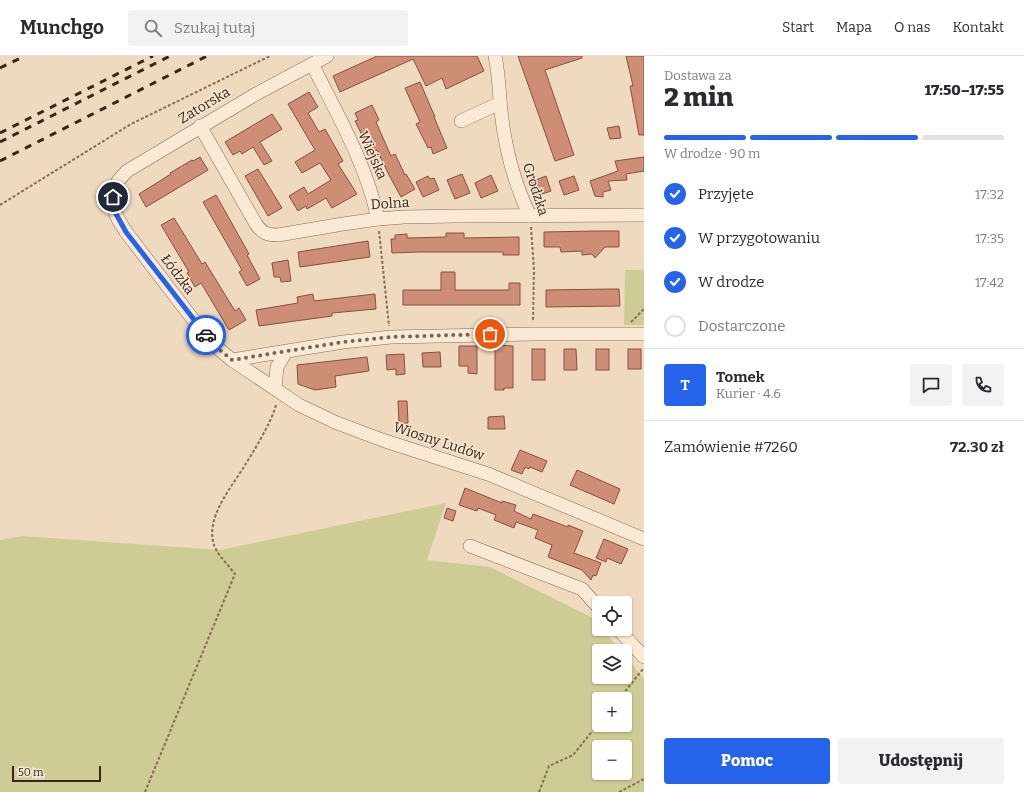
<!DOCTYPE html>
<html lang="pl">
<meta charset="utf-8">
<style>
body{margin:0;font-family:Bitter,serif;background:#f2f2f3;color:#2b2b33;height:100vh;display:flex;flex-direction:column;font-size:15px;white-space:nowrap}
*{box-sizing:border-box;margin:0}
p{font-size:13px;color:#7c7c81}
.icon{flex:none;width:22px;height:22px;fill:none;stroke:currentColor;stroke-width:2;stroke-linecap:round;stroke-linejoin:round}
.map{position:relative;flex:1;overflow:hidden}
.sheet{display:flex;flex-direction:column;background:#fff;width:380px}
.sheet>*{flex:none}
.buttons{position:absolute;left:592px;top:540px;display:grid;gap:8px}
.buttons a{display:grid;place-items:center;width:40px;height:40px;border-radius:4px;background:#fff;box-shadow:0 1px 3px #0004;font-size:20px}
.scale{position:absolute;left:12px;bottom:10px;width:89px;box-sizing:border-box;padding-left:4px;border:2px solid #38261d;border-top:0;font-size:11px;line-height:14px;white-space:nowrap;color:#38261d;-webkit-text-stroke:3px #f6e6d0;paint-order:stroke}
.pin{position:absolute;display:grid;place-items:center;width:34px;height:34px;color:#fff;margin:-17px;border:2px solid #fff;border-radius:50%;box-shadow:0 1px 4px #0007}
.courier{position:absolute;display:grid;place-items:center;width:40px;height:40px;margin:-20px;border:3px solid #2563eb;border-radius:50%;background:#fff;color:#222;box-shadow:0 1px 5px #0007}
.headline em{font-style:normal;font-weight:800}
.headline div{display:flex;flex-direction:column-reverse}
.headline{display:flex;align-items:center;justify-content:space-between;height:68px;padding:0 20px}
h1{font-size:26px;font-weight:800;line-height:30px}
.bar{display:grid;grid-template-columns:repeat(4,1fr);gap:6px 4px;align-content:center;height:48px;padding:0 20px}
.bar i{height:5px;border-radius:3px;background:#e1e1e2}
.bar .active{background:#2563eb}
.bar p{grid-column:span 4}
.line{display:flex;align-items:center;gap:10px;padding:0 20px;border-top:1px solid #e1e1e2}
.line div{flex:1}
.round{display:grid;place-items:center;flex:none;width:42px;height:42px;border-radius:4px;background:#f2f2f3}
ol{padding:0 20px;list-style:none}
li{display:flex;align-items:center;gap:12px;height:44px}
li p{margin-inline-start:auto}
li .icon{padding:4px;border-radius:50%;background:#2563eb;color:#fff;stroke-width:4}
li:last-child{color:#7c7c81}
li i{width:22px;height:22px;border:2px solid #e1e1e2;border-radius:50%}
.primary-button{display:flex;gap:8px;margin-top:auto;padding:8px 20px}
.primary-button a{flex:1;height:46px;border-radius:4px;background:#2563eb;color:#fff;font-size:16px;font-weight:800;line-height:46px;text-align:center}
.primary-button a+a{background:#f2f2f3;color:#2b2b33}
header{display:flex;align-items:center;gap:24px;box-sizing:border-box;height:56px;padding:0 20px;background:#fff;border-bottom:1px solid #e1e1e2}
header strong{font-size:19px}
nav{display:flex;gap:22px;margin-inline-start:auto;font-size:14px}
.search{width:280px;height:36px;background:#f2f2f3;display:flex;align-items:center;gap:10px;box-sizing:border-box;padding:0 14px;border-radius:4px;color:#7c7c81;font-size:15px}
main{display:flex;flex:1;min-height:0}
.map>svg:first-child{display:block}
.green{fill:#cdcc94;fill-rule:evenodd}
.building{fill:#ce8d75;stroke:#88503d}
.lines{fill:none;stroke-linecap:round;stroke-linejoin:round}
.minor-casing{stroke:#896b58;stroke-width:14}
.path{stroke:#896b58;stroke-width:2;stroke-dasharray:3 2;stroke-linecap:butt}
.minor{stroke:#fae9d4;stroke-width:13}
.rail{stroke:#38261d;stroke-width:3;stroke-dasharray:7 7;stroke-linecap:butt}
.done{stroke:#786556;stroke-width:4;stroke-dasharray:0 7.2}
.route{stroke:#2563eb;stroke-width:5}
.labels{text-anchor:middle;stroke-width:3;stroke-linejoin:round;paint-order:stroke}
.street-label{font-size:14px;fill:#38261d;stroke:#f6e6d0}
</style>
<header>
<strong>Munchgo</strong>
<div class="search"><svg class="icon" aria-label="search" viewBox="0 0 24 24"><circle cx="10" cy="10" r="6"/><path d="M15 15l6 6"/></svg>Szukaj tutaj</div>
<nav><a>Start</a><a>Mapa</a><a>O nas</a><a>Kontakt</a></nav>
</header>
<main>
<div class="map">
<svg width="644" height="736" viewBox="0 0 644 736">
<rect width="100%" height="100%" fill="#efdac0"/>
<g class="green">
<path d="M625 214H644V269H624Z"/>
<path d="M446 447 427 504 490 511 593 562 599 569V573H602L621 595H599V621H625V600L644 623V736H0V484L22 480 220 494ZM599 643H625V669H599ZM599 691H625V717H599Z"/>
</g>
<g class="building">
<path d="M377 0H477L484 15 446 33 442 22 426 30 413 3 340 36 333 20Z"/>
<path d="M518 0H582V2L545 14 574 99 555 105Z"/>
<path d="M626 0H644V79H639L630 30H633Z"/>
<path d="M420 26 435 61H434L447 92 433 98 431 91 428 92 416 68 420 66 405 32Z"/>
<path d="M309 36 318 51 308 57 319 76 325 73 343 105 338 108 357 138 332 152 326 142 307 153 306 150 298 155 289 140 304 131 308 138 331 124 320 107 302 117 295 106 315 94 288 48Z"/>
<path d="M372 49 379 64 376 66 391 100 395 98 405 119 406 118 415 133 401 141 389 119 377 94 371 97 355 65 358 64 355 57Z"/>
<path d="M272 58 282 73 260 86 272 105 264 109 253 91 242 98 240 95 233 99 225 86Z"/>
<path d="M619 70 621 82 610 83 607 72Z"/>
<path d="M200 101 208 114 146 151 139 138 171 118 170 117 192 104 193 105Z"/>
<path d="M644 101V115L626 118 627 124 608 125 611 134 603 136V141L595 140 590 125 618 115 615 105Z"/>
<path d="M258 113 282 152 268 160 245 120Z"/>
<path d="M462 118 470 137 455 143 447 124Z"/>
<path d="M491 119 498 135 481 142 475 127Z"/>
<path d="M428 120 430 123 434 122 439 134 423 141 416 126Z"/>
<path d="M546 120 551 135 536 140 531 126Z"/>
<path d="M574 120 579 134 564 139 559 125Z"/>
<path d="M216 139 249 198 247 199 260 223 247 230 239 216 242 214 203 146Z"/>
<path d="M174 162 202 208 205 206 235 255 239 252 246 264 229 274 201 227 195 231 187 217 189 216 161 169Z"/>
<path d="M595 175H619V191H605L595 202 592 198 582 199V195L561 196 560 191H544V176Z"/>
<path d="M446 177H464V182L519 181V199H503V196H419L392 197 391 183H395V179L407 178V182L446 181Z"/>
<path d="M368 185 370 201 300 211 298 196Z"/>
<path d="M288 204 291 225 281 226 280 221H274L272 207Z"/>
<path d="M441 216H455V234H509V227H520V249H403V234H441Z"/>
<path d="M613 233H619L620 250 546 251V234Z"/>
<path d="M313 238 314 245 375 238 376 253 332 257V260L259 270 256 254 298 247 297 241Z"/>
<path d="M495 289 513 290V332H504V334H495Z"/>
<path d="M459 290H477V318L468 317V310H459Z"/>
<rect x="532" y="293" width="13" height="31"/>
<path d="M564 293H576L577 314H564Z"/>
<rect x="596" y="293" width="13" height="21"/>
<rect x="628" y="293" width="13" height="20"/>
<path d="M440 296 441 311H423L422 297Z"/>
<path d="M404 298 405 318 396 319V313L387 314 386 299Z"/>
<path d="M367 301 369 315 335 320 336 331 315 334 298 328 297 309Z"/>
<path d="M398 345H407L408 367 399 368Z"/>
<path d="M504 360 505 373H488V361Z"/>
<path d="M520 394 547 405 542 416 530 411 529 413 525 411 522 418 511 414Z"/>
<path d="M577 414 620 433 614 448 570 429Z"/>
<path d="M465 432 502 447V445L516 449 514 455 531 463 533 458 568 471V469L583 475 574 497 601 507 596 520 593 519 591 524 582 514 548 501 552 489 535 482 538 474 516 466 514 472 494 464 496 459 478 452 477 455 459 449Z"/>
<path d="M447 452 456 455 453 465 444 462Z"/>
<path d="M604 483 628 493 621 508 607 502 606 506 596 502Z"/>
</g>
<g class="lines">
<g class="minor-casing">
<g id="minor">
<path d="M327 0 256 38 127 115 118 125 113 141 115 156 118 163 126 176 198 270 215 290 232 304 299 349 337 367 385 385 488 418 644 483"/>
<path d="M495 0C499 18 499 36 501 55 505 92 514 127 530 160"/>
<path d="M312 8C337 58 366 107 378 163"/>
<path d="M461 65 500 47"/>
<path d="M200 70 256 168C262 177 267 179 278 179L343 168 378 163 404 161 457 160 644 159"/>
<path d="M232 304 343 286 391 281 533 278H644"/>
<path d="M275 333 277 311 286 296"/>
<path d="M470 490 582 533 599 552"/>
<path d="M618 573 644 601"/>
</g>
</g>
<g class="path">
<path d="M0 149 131 68 270 0"/>
<path d="M531 171 534 214 533 266"/>
<path d="M379 175 389 270"/>
<path d="M631 266 644 253"/>
<path d="M619 643 643 613"/>
<path d="M145 736 235 518C230 511 216 497 214 489 205 461 232 431 245 409 255 393 271 367 276 349"/>
<path d="M539 736 549 710 573 699 599 667"/>
<path d="M619 736 644 723"/>
</g>
<use href="#minor" class="minor"/>
<g class="rail">
<path d="M0 12 25 0"/>
<path d="M0 77 153 0"/>
<path d="M0 86 170 0"/>
<path d="M0 105 207 0"/>
</g>
</g>
<g class="lines">
<path class="done" d="M206 279 215 290 232 304 343 286 390 281 490 278"/>
<path class="route" d="M113 141 115 156 126 176 206 279"/>
</g>
<g class="labels">
<g class="street-label">
<text transform="translate(204 49) rotate(-31)" y="5">Zatorska</text>
<text transform="translate(373 99) rotate(66)" y="5">Wiejska</text>
<text transform="translate(536 133) rotate(72)" y="5">Grodzka</text>
<text transform="translate(390 147) rotate(-4)" y="5">Dolna</text>
<text transform="translate(178 218) rotate(53)" y="5">Łódzka</text>
<text transform="translate(439 385) rotate(18)" y="5">Wiosny Ludów</text>
</g>
</g>
</svg>
<div class="buttons">
<a><svg class="icon" aria-label="locate" viewBox="0 0 24 24"><circle cx="12" cy="12" r="6"/><path d="M12 2v4M12 18v4M2 12h4M18 12h4"/></svg></a>
<a><svg class="icon" aria-label="layers" viewBox="0 0 24 24"><path d="M12 4l9 5-9 5-9-5zM3 14l9 5 9-5"/></svg></a>
<a>+</a>
<a>−</a>
</div>
<div class="scale">50 m</div>
<div class="pin" style="left:490px;top:278px;background:#ea580c"><svg class="icon" aria-label="bag" viewBox="0 0 24 24"><path d="M5 8h14l-1 12H6zM9 8a3 3 0 0 1 6 0"/></svg></div>
<div class="pin" style="left:113px;top:141px;background:#1f2937"><svg class="icon" aria-label="home" viewBox="0 0 24 24"><path d="M3 11l9-7 9 7M6 9v11h12V9"/></svg></div>
<div class="courier" style="left:206px;top:279px"><svg class="icon" aria-label="car" viewBox="0 0 24 24"><path d="M5 17H2v-5l4-1 3-4h7l3 4 3 1v5h-3M9 17h6M6 11h13"/><circle cx="7" cy="17" r="2"/><circle cx="17" cy="17" r="2"/></svg></div>
</div>
<section class="sheet">
<div class="headline"><div><h1>2 min</h1><p>Dostawa za</p></div><em>17:50–17:55</em></div>
<div class="bar"><i class="active"></i><i class="active"></i><i class="active"></i><i></i><p>W drodze · 90 m</p></div>
<ol>
<li><svg class="icon" aria-label="check" viewBox="0 0 24 24"><path d="M5 12l5 5 9-10"/></svg>Przyjęte<p>17:32</p></li>
<li><svg class="icon" aria-label="check" viewBox="0 0 24 24"><path d="M5 12l5 5 9-10"/></svg>W przygotowaniu<p>17:35</p></li>
<li><svg class="icon" aria-label="check" viewBox="0 0 24 24"><path d="M5 12l5 5 9-10"/></svg>W drodze<p>17:42</p></li>
<li><i></i>Dostarczone</li>
</ol>
<div class="line" style="height:72px"><b class="round" style="background:#2563eb;color:#fff">T</b><div><b>Tomek</b><p>Kurier · 4.6</p></div><a class="round"><svg class="icon" aria-label="chat" viewBox="0 0 24 24"><path d="M4 5h16v11H9l-5 4z"/></svg></a><a class="round"><svg class="icon" aria-label="phone" viewBox="0 0 24 24"><path d="M5 4h4l2 5-3 2q2 4 5 5l2-3 5 2v4C11 20 4 13 5 4z"/></svg></a></div>
<div class="line" style="height:52px"><div>Zamówienie #7260</div><b>72.30 zł</b></div>
<div class="primary-button"><a>Pomoc</a><a>Udostępnij</a></div>
</section>
</main>
